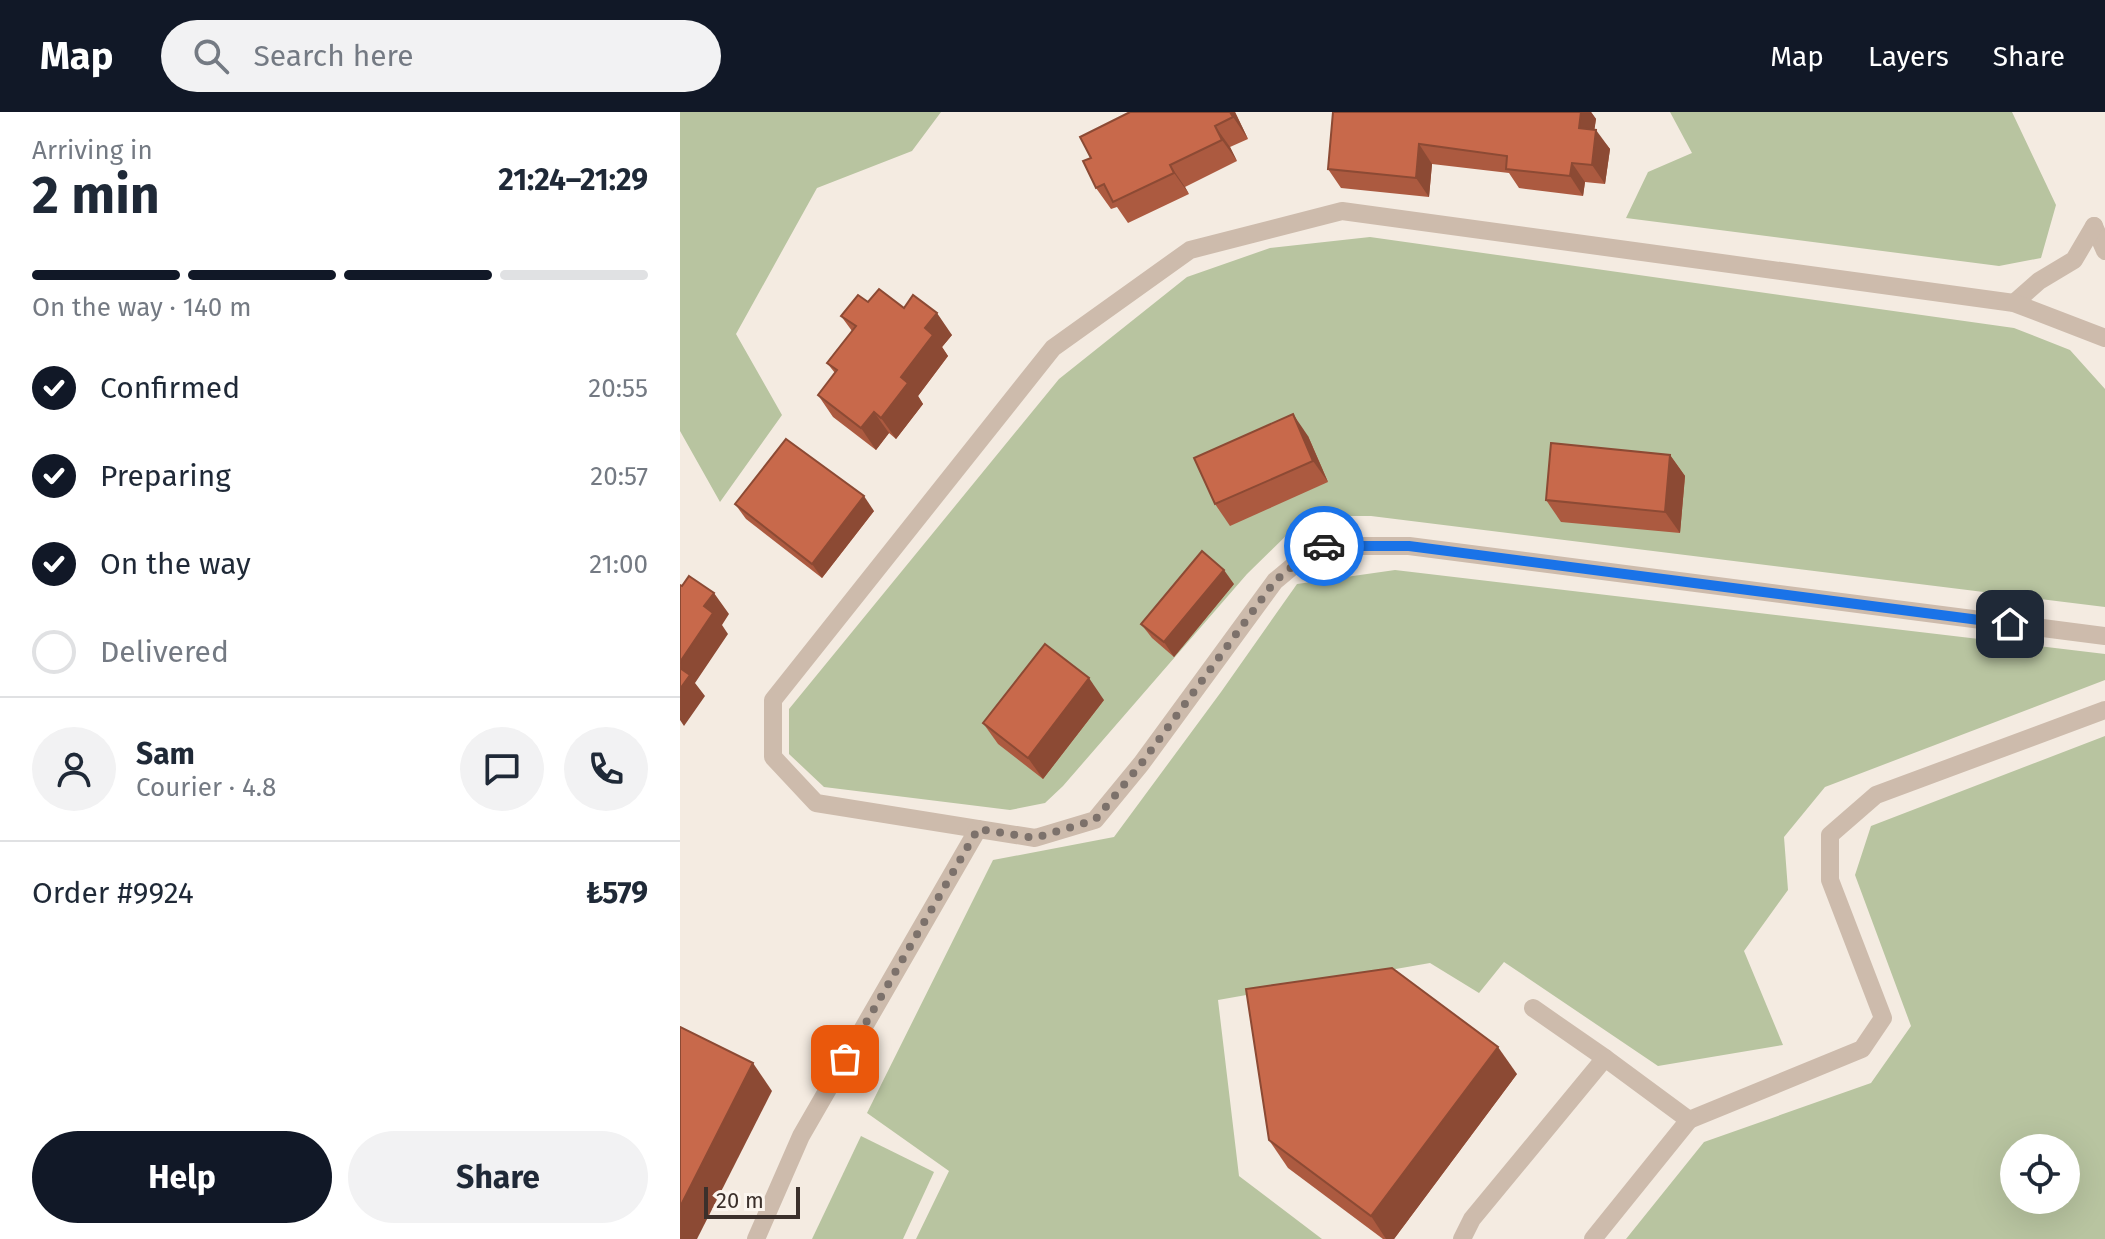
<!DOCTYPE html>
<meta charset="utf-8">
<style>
body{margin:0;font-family:"Fira Sans",sans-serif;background:#f2f2f3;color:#1f2937;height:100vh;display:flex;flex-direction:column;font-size:30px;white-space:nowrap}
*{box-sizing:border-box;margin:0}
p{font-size:26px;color:#747a83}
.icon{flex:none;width:44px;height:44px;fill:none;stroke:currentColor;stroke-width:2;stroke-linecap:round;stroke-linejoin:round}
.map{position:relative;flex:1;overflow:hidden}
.drawer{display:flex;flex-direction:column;background:#fff;width:680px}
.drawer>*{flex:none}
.tools{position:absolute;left:1320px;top:1022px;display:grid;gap:16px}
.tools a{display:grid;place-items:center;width:80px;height:80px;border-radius:50%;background:#fff;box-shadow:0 8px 32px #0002;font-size:40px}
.scale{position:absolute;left:24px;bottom:20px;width:96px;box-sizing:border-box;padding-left:8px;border:4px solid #3b302b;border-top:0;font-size:22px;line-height:28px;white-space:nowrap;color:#3b302b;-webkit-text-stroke:6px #fbf5ee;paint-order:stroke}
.pin{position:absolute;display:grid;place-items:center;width:68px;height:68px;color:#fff;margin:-34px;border-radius:16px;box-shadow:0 4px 12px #0006}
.courier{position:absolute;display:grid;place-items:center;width:80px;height:80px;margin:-40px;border:6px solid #1a73e8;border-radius:50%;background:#fff;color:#222;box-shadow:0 2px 10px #0007}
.summary em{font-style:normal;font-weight:700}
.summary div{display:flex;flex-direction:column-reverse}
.summary{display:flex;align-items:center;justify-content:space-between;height:136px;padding:0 32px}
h1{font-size:52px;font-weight:700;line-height:60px}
.bar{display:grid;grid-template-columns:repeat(4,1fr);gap:12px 8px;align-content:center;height:96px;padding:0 32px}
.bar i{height:10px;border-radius:6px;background:#e0e1e3}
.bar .on{background:#111827}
.bar p{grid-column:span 4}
.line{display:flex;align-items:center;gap:20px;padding:0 32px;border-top:2px solid #e0e1e3}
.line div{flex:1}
.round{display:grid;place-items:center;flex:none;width:84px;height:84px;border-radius:42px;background:#f2f2f3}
ol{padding:0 32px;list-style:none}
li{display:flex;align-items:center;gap:24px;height:88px}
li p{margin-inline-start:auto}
li .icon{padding:8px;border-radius:50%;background:#111827;color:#fff;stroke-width:4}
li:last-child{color:#747a83}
li i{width:44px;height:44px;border:4px solid #e0e1e3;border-radius:50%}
.cta{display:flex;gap:16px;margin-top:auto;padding:16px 32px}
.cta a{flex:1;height:92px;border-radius:48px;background:#111827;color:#fff;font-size:32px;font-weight:700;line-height:92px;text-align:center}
.cta a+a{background:#f2f2f3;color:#1f2937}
header{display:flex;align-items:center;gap:48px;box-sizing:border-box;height:112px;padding:0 40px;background:#111827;color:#fff}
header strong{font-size:38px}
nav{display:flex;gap:44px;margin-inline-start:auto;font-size:28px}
.search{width:560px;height:72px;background:#f2f2f3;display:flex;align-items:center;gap:20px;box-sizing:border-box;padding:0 28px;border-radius:44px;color:#747a83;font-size:30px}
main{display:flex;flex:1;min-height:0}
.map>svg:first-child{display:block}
.green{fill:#b8c4a0;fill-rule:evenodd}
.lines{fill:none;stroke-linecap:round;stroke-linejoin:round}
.lane{stroke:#cdbbac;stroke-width:18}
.wall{fill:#ac5a40}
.shaded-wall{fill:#8c4a34}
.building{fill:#c8694b;stroke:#8c4a34;stroke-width:2}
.done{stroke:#7c716b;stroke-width:8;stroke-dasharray:0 14.4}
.route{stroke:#1a73e8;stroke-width:10}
</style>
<header>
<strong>Map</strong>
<div class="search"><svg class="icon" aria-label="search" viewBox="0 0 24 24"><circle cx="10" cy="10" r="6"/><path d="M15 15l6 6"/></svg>Search here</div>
<nav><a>Map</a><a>Layers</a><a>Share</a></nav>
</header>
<main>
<section class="drawer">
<div class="summary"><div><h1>2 min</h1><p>Arriving in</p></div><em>21:24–21:29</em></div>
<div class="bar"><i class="on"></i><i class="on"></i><i class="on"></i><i></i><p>On the way · 140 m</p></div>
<ol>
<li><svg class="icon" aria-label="check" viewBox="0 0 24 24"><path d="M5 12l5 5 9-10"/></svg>Confirmed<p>20:55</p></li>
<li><svg class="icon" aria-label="check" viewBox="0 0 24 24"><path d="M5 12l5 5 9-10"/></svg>Preparing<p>20:57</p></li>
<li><svg class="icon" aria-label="check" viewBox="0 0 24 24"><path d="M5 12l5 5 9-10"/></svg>On the way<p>21:00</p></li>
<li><i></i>Delivered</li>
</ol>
<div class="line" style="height:144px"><a class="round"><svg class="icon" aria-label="person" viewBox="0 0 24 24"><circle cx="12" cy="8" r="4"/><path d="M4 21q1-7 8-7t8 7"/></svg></a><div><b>Sam</b><p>Courier · 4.8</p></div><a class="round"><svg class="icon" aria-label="chat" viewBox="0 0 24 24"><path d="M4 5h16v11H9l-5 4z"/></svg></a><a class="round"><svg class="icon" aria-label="phone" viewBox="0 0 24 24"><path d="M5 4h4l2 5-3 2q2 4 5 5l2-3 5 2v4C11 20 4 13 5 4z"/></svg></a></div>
<div class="line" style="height:104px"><div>Order #9924</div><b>₺579</b></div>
<div class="cta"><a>Help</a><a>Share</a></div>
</section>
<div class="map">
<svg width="1425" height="1127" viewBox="0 0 1425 1127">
<rect width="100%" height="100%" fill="#f4ebe1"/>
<g class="green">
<path d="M0 0H261L232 39 137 76 56 222 102 303 40 390 0 319Z"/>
<path d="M990 0H1332L1376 93 1361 146 1319 154 946 106 968 60 1012 41Z"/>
<path d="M690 125 1334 216 1390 238 1425 277V495L691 404H653L613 417 567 462 383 674 365 691 330 698 144 675 109 642V597L379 267 507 165 590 136Z"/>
<path d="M715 458 1425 542V568L1145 675 1104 725 1108 778 1064 839 1103 933 978 954 824 850 799 881 750 851 538 888 559 1064 642 1127H236L269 1059 187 1001 313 748 434 725 541 580 617 472Z"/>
<path d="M1425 624V1127H946L1024 1030 1191 971 1231 914 1175 763 1191 714ZM1334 1036H1386V1088H1334Z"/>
<path d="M181 1024 254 1060 223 1127H132Z"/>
</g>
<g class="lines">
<g class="lane">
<path d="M1414 114 1425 139"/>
<path d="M1334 191 1359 169 1394 148 1414 114"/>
<path d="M1425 226 1334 191 662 99 510 138 373 236 93 588V645L136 691 355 726 415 708 461 652 595 469 637 434H729L1425 524"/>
<path d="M853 896 925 946"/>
<path d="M76 1127 121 1024 298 717"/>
<path d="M782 1127 792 1107 925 946 1009 1008 1182 937 1203 906 1150 768V723L1196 683 1425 598"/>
<path d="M913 1127 1009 1008"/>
</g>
</g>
<g class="wall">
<path d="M450 0H555L568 27 550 35 557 49 505 75 509 82 448 111 437 95 431 97 416 76 411 46Z"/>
<path d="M653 0H911L916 7 914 18 930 37 925 72 905 70 903 84 839 76 829 61 752 52 749 85 661 76 648 57Z"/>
<path d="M188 190 224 196 272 223 262 235 268 244 238 284 243 292 216 327 209 321 196 338 153 305 138 283 155 261 147 251 172 219 161 204Z"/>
<path d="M628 324 648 370 550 414 535 392Z"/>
<path d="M990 343 1005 364 1000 421 881 410 866 388Z"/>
<path d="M55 392 194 399 142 466 66 407Z"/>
<path d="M554 472 494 545 472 526 461 512Z"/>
<path d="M424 588 363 667 318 632 303 611Z"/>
<path d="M837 962 714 1127H703L608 1056 589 1028Z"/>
</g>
<g class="shaded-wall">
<path d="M550 0H555L568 27 553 5Z"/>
<path d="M901 0H911L916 7 912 35 899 16Z"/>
<path d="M535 14 550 35 557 49 542 28Z"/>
<path d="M916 18 930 37 925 72 912 53Z"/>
<path d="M739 32 752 52 749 85 736 66Z"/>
<path d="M892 51 905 70 903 84 890 64Z"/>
<path d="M490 53 505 75 509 82 494 61Z"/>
<path d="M257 201 272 223 262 235 268 244 238 284 243 292 216 327 201 306 245 216Z"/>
<path d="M194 300 209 321 196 338 181 316Z"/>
<path d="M613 302 628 324 648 370 633 349Z"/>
<path d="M990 343 1005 364 1000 421 985 400Z"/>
<path d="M184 384 194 399 142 466 132 452Z"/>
<path d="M544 458 554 472 494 545 484 530Z"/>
<path d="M34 481 49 502 42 513 48 522 15 571 25 584 4 614 0 608V550L24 494Z"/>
<path d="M409 566 424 588 363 667 348 646Z"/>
<path d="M818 935 837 962 714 1127H706L691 1104Z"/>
<path d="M73 951 92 979 17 1127H0V1095Z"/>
</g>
<g class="building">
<path d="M450 0H550L553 5 535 14 542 28 490 53 494 61 433 90 424 72 416 76 403 49 411 46 400 25Z"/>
<path d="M653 0H901L899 16 916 18 912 53 892 51 890 64 826 57 827 44 739 32 736 66 648 57Z"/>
<path d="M199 177 224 196 233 183 257 201 245 216 253 223 221 265 228 271 201 306 194 300 181 316 138 283 157 258 147 251 176 214 161 204 178 183 188 190Z"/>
<path d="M613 302 633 349 535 392 514 346Z"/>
<path d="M106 327 184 384 132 452 55 392Z"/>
<path d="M871 331 990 343 985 400 866 388Z"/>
<path d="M522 439 544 458 484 530 461 512Z"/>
<path d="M9 464 34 481 24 494 33 501 0 550V473L2 474Z"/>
<path d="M365 532 409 566 348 646 303 611Z"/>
<path d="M0 556 10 563 0 577Z"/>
<path d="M712 856 818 935 691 1104 589 1028 566 877Z"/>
<path d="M0 915 73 951 0 1095Z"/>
</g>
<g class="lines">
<path class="done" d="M165 947 298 717 355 726 415 708 461 652 595 469 637 434H644"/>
<path class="route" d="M644 434H729L1330 512"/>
</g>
</svg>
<div class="tools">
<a><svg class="icon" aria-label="locate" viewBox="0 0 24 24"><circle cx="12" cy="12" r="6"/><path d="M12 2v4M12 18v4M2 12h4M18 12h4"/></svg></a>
</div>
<div class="scale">20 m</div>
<div class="pin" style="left:165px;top:947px;background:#ea580c"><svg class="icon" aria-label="bag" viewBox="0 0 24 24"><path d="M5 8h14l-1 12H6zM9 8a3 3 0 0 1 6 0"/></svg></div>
<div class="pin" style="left:1330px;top:512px;background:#1f2937"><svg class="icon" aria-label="home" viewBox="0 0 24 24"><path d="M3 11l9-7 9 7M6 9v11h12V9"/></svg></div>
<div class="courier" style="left:644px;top:434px"><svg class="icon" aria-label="car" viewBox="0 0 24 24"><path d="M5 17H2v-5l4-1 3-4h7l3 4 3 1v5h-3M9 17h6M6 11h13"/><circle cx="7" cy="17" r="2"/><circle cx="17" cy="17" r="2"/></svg></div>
</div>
</main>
